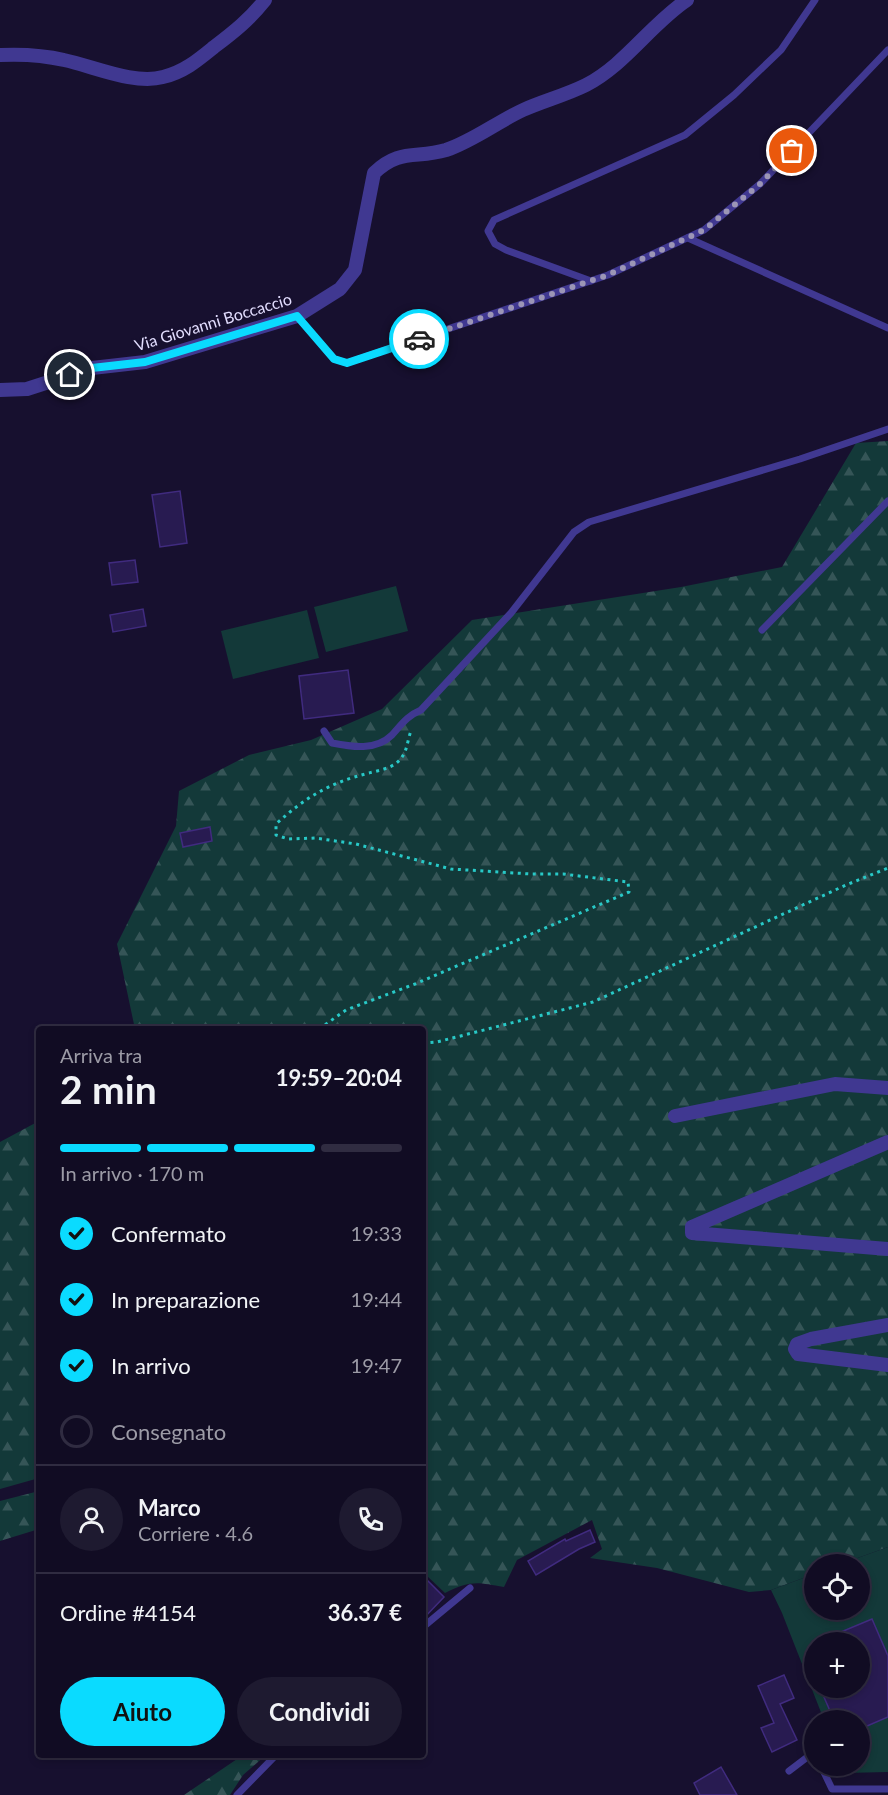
<!DOCTYPE html>
<html lang="it">
<meta charset="utf-8">
<style>
body{margin:0;font-family:Lato,sans-serif;background:#1e1a30;color:#f1f3f6;height:100vh;display:flex;flex-direction:column;font-size:22px;white-space:nowrap}
*{box-sizing:border-box;margin:0}
p{font-size:20px;color:#9c9ba6}
.icon{flex:none;width:33px;height:33px;fill:none;stroke:currentColor;stroke-width:2;stroke-linecap:round;stroke-linejoin:round}
.map{position:relative;flex:1;overflow:hidden}
.drawer{position:absolute;left:36px;top:1026px;width:390px;height:732px;display:flex;flex-direction:column;background:#110c23;border-radius:6px;box-shadow:0 3px 9px #0003,0 0 0 2px #302c41}
.drawer>*{flex:none}
.buttons{position:absolute;left:804px;top:1554px;display:grid;gap:12px}
.buttons a{display:grid;place-items:center;width:66px;height:66px;border-radius:50%;background:#110c23;box-shadow:0 3px 9px #0003,0 0 0 2px #302c41;font-size:30px}
.pin{position:absolute;display:grid;place-items:center;width:51px;height:51px;color:#fff;margin:-26px;border:3px solid #fff;border-radius:50%;box-shadow:0 2px 6px #0007}
.courier{position:absolute;display:grid;place-items:center;width:60px;height:60px;margin:-30px;border:4px solid #0adbff;border-radius:50%;background:#fff;color:#222;box-shadow:0 2px 8px #0007}
.head em{font-style:normal;font-weight:700}
.head div{display:flex;flex-direction:column-reverse}
.head{display:flex;align-items:center;justify-content:space-between;height:102px;padding:0 24px}
h1{font-size:39px;font-weight:700;line-height:45px}
.bar{display:grid;grid-template-columns:repeat(4,1fr);gap:9px 6px;align-content:center;height:72px;padding:0 24px}
.bar i{height:8px;border-radius:4px;background:#302c41}
.bar .active{background:#0adbff}
.bar p{grid-column:span 4}
.line{display:flex;align-items:center;gap:15px;padding:0 24px;border-top:2px solid #302c41}
.line div{flex:1}
.round{display:grid;place-items:center;flex:none;width:63px;height:63px;border-radius:32px;background:#1e1a30}
ol{padding:0 24px;list-style:none}
li{display:flex;align-items:center;gap:18px;height:66px}
li p{margin-inline-start:auto}
li .icon{padding:6px;border-radius:50%;background:#0adbff;color:#111;stroke-width:4}
li:last-child{color:#9c9ba6}
li i{width:33px;height:33px;border:3px solid #302c41;border-radius:50%}
.button{display:flex;gap:12px;margin-top:auto;padding:12px 24px}
.button a{flex:1;height:69px;border-radius:36px;background:#0adbff;color:#111;font-size:24px;font-weight:700;line-height:69px;text-align:center}
.button a+a{background:#1e1a30;color:#f1f3f6}
.map>svg:first-child{display:block}
.forest{fill:url(#forest-firs)}
.park{fill:#133939;fill-rule:evenodd}
.building{fill:#281b51;stroke:#402b7f;stroke-width:1.5}
.lines{fill:none;stroke-linecap:round;stroke-linejoin:round}
.path{stroke:#28c9c7;stroke-width:3;stroke-dasharray:3 4.5;stroke-linecap:butt}
.service{stroke:#403891;stroke-width:7}
.minor{stroke:#403891;stroke-width:14}
.done{stroke:#9c96b6;stroke-width:6;stroke-dasharray:0 10.8}
.route{stroke:#0adbff;stroke-width:8}
.labels{text-anchor:middle;stroke-width:4.5;stroke-linejoin:round;paint-order:stroke}
.street-label{font-size:16px;fill:#e3deff;stroke:#17102f}
</style>
<div class="map">
<svg width="888" height="1795" viewBox="0 0 888 1795">
<defs>
<pattern id="forest-firs" width="22" height="20" patternUnits="userSpaceOnUse" patternTransform="scale(1.5)"><rect width="22" height="20" fill="#133939"/><path d="M5 1l3.5 6h-7zM16 11l3.5 6h-7z" fill="#355557"/></pattern>
</defs>
<rect width="100%" height="100%" fill="#17102f"/>
<g class="forest">
<path d="M888 441V1547L841 1564H814V1574L771 1590 749 1592 657 1568 590 1558 602 1549 592 1520 517 1560 504 1587C477 1582 470 1580 445 1593L425 1574 423 1575V1029H135L117 944 176 826 179 791 249 755 311 740 382 709 472 620 681 587 782 567 856 443Z"/>
<path d="M39 1121V1478L0 1489V1142Z"/>
<path d="M39 1491V1529L0 1541V1501Z"/>
<path d="M243 1755H266L243 1775 230 1795H184Z"/>
</g>
<g class="park">
<path d="M396 586 408 631 326 652 314 607Z"/>
<path d="M307 610 319 658 233 679 221 631Z"/>
<path d="M888 1547V1772L845 1773 842 1766H860V1720H824L782 1613 771 1590 814 1574V1610H860V1564H841ZM814 1642H860V1688H814Z"/>
</g>
<g class="building">
<path d="M180 491 187 543 160 547 152 495Z"/>
<path d="M135 560 138 582 112 585 109 563Z"/>
<path d="M143 609 146 626 113 632 110 615Z"/>
<path d="M348 670 354 713 304 719 299 676Z"/>
<path d="M210 827 212 841 183 847 180 833Z"/>
<path d="M590 1530 595 1542 579 1549 536 1575 528 1561 565 1539 566 1541Z"/>
<path d="M423 1576 444 1597 423 1619Z"/>
<path d="M872 1619 888 1656V1717L860 1729V1720H834L820 1688H860V1642H817Z"/>
<path d="M784 1675 794 1698 780 1704 797 1740 772 1752 761 1728 774 1723 758 1686Z"/>
<path d="M721 1767 737 1795H700L694 1783Z"/>
</g>
<g class="lines">
<g class="path">
<path d="M319 1029 346 1010 415 984 629 892 628 882 563 874H531L451 869 356 844 315 838 288 839 276 835V824C306 797 329 783 369 773 380 770 395 768 402 757 407 751 408 738 411 731"/>
<path d="M423 1043 437 1042 593 1002 846 885 888 868"/>
</g>
<g class="service">
<path d="M688 238 888 328"/>
<path d="M591 281 506 250 495 244 488 231 494 220 685 135 734 95 781 50 815 0"/>
<path d="M297 316 334 359 347 363 608 275 704 230 760 184 888 50"/>
<path d="M762 630 888 501"/>
<path d="M324 731 332 743C352 747 376 751 392 735 402 724 407 716 421 710L511 613 574 532 589 522 800 459 888 429"/>
<path d="M423 1627 470 1588"/>
<path d="M821 1766 832 1789H888"/>
<path d="M789 1771 814 1752"/>
<path d="M237 1795 276 1755"/>
</g>
<g class="minor">
<path d="M0 55C22 54 43 55 64 60 93 66 134 85 163 77 184 72 198 60 214 47 234 32 250 19 265 0"/>
<path d="M0 390 27 389 92 368 145 362 297 316 340 289 355 270 374 173C400 148 416 159 446 150 473 141 497 122 523 110 543 101 566 95 586 85 625 65 651 24 687 0"/>
<path d="M675 1116 835 1084 888 1088"/>
<path d="M888 1142 692 1227V1233L888 1249"/>
<path d="M888 1325 811 1339 797 1344 795 1349 798 1354 888 1365"/>
</g>
</g>
<g class="lines">
<path class="done" d="M419 339 608 275 704 230 760 184 792 151"/>
<path class="route" d="M70 375 92 368 145 362 297 316 334 359 347 363 419 339"/>
</g>
<g class="labels">
<g class="street-label">
<text transform="translate(213 322) rotate(-17)" y="6">Via Giovanni Boccaccio</text>
</g>
</g>
</svg>
<div class="buttons">
<a><svg class="icon" aria-label="locate" viewBox="0 0 24 24"><circle cx="12" cy="12" r="6"/><path d="M12 2v4M12 18v4M2 12h4M18 12h4"/></svg></a>
<a>+</a>
<a>−</a>
</div>
<div class="pin" style="left:792px;top:151px;background:#ea580c"><svg class="icon" aria-label="bag" viewBox="0 0 24 24"><path d="M5 8h14l-1 12H6zM9 8a3 3 0 0 1 6 0"/></svg></div>
<div class="pin" style="left:70px;top:375px;background:#1f2937"><svg class="icon" aria-label="home" viewBox="0 0 24 24"><path d="M3 11l9-7 9 7M6 9v11h12V9"/></svg></div>
<div class="courier" style="left:419px;top:339px"><svg class="icon" aria-label="car" viewBox="0 0 24 24"><path d="M5 17H2v-5l4-1 3-4h7l3 4 3 1v5h-3M9 17h6M6 11h13"/><circle cx="7" cy="17" r="2"/><circle cx="17" cy="17" r="2"/></svg></div>
<section class="drawer">
<div class="head"><div><h1>2 min</h1><p>Arriva tra</p></div><em>19:59–20:04</em></div>
<div class="bar"><i class="active"></i><i class="active"></i><i class="active"></i><i></i><p>In arrivo · 170 m</p></div>
<ol>
<li><svg class="icon" aria-label="check" viewBox="0 0 24 24"><path d="M5 12l5 5 9-10"/></svg>Confermato<p>19:33</p></li>
<li><svg class="icon" aria-label="check" viewBox="0 0 24 24"><path d="M5 12l5 5 9-10"/></svg>In preparazione<p>19:44</p></li>
<li><svg class="icon" aria-label="check" viewBox="0 0 24 24"><path d="M5 12l5 5 9-10"/></svg>In arrivo<p>19:47</p></li>
<li><i></i>Consegnato</li>
</ol>
<div class="line" style="height:108px"><a class="round"><svg class="icon" aria-label="person" viewBox="0 0 24 24"><circle cx="12" cy="8" r="4"/><path d="M4 21q1-7 8-7t8 7"/></svg></a><div><b>Marco</b><p>Corriere · 4.6</p></div><a class="round"><svg class="icon" aria-label="phone" viewBox="0 0 24 24"><path d="M5 4h4l2 5-3 2q2 4 5 5l2-3 5 2v4C11 20 4 13 5 4z"/></svg></a></div>
<div class="line" style="height:78px"><div>Ordine #4154</div><b>36.37 €</b></div>
<div class="button"><a>Aiuto</a><a>Condividi</a></div>
</section>
</div>
